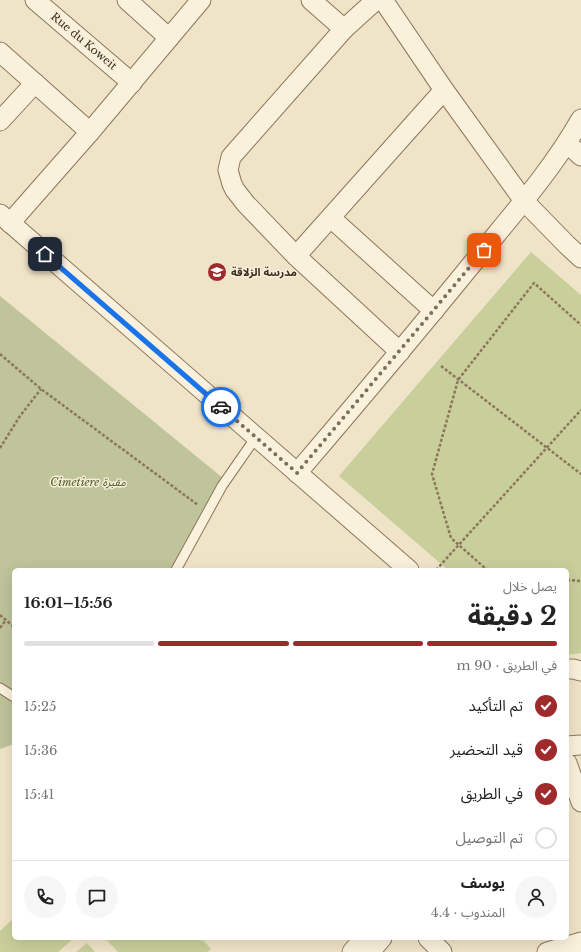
<!DOCTYPE html>
<html lang="ar">
<meta charset="utf-8">
<style>
body{margin:0;font-family:"Libre Baskerville","Noto Sans Arabic",serif;background:#f6f6f6;color:#222;direction:rtl;height:100vh;display:flex;flex-direction:column;font-size:15px;white-space:nowrap}
*{box-sizing:border-box;margin:0}
p{font-size:13px;color:#767676}
.icon{flex:none;width:22px;height:22px;fill:none;stroke:currentColor;stroke-width:2;stroke-linecap:round;stroke-linejoin:round}
.map{position:relative;flex:1;overflow:hidden;direction:ltr}
.side{position:absolute;left:12px;top:568px;width:557px;height:372px;display:flex;flex-direction:column;background:#fff;border-radius:6px;box-shadow:0 4px 16px #0002;direction:rtl}
.side>*{flex:none}
.pin{position:absolute;display:grid;place-items:center;width:34px;height:34px;color:#fff;margin:-17px;border-radius:8px;box-shadow:0 2px 6px #0006}
.courier{position:absolute;display:grid;place-items:center;width:40px;height:40px;margin:-20px;border:3px solid #1a73e8;border-radius:50%;background:#fff;color:#222;box-shadow:0 1px 5px #0007}
.headline em{font-style:normal;font-weight:700}
.headline div{display:flex;flex-direction:column-reverse}
.headline{display:flex;align-items:center;justify-content:space-between;height:68px;padding:0 12px}
h1{font-size:26px;font-weight:700;line-height:30px}
.bar{display:grid;grid-template-columns:repeat(4,1fr);gap:6px 4px;align-content:center;height:48px;padding:0 12px}
.bar i{height:5px;border-radius:3px;background:#e0e0e0}
.bar .active{background:#9e2a2b}
.bar p{grid-column:span 4}
.line{display:flex;align-items:center;gap:10px;padding:0 12px;border-top:1px solid #e0e0e0}
.line div{flex:1}
.round{display:grid;place-items:center;flex:none;width:42px;height:42px;border-radius:21px;background:#f6f6f6}
ol{padding:0 12px;list-style:none}
li{display:flex;align-items:center;gap:12px;height:44px}
li p{margin-inline-start:auto}
li .icon{padding:4px;border-radius:50%;background:#9e2a2b;color:#fff;stroke-width:4}
li:last-child{color:#767676}
li i{width:22px;height:22px;border:2px solid #e0e0e0;border-radius:50%}
.map>svg:first-child{display:block}
.green{fill:#c9cf9b}
.cemetery{fill:#bfc49a}
.lines{fill:none;stroke-linecap:round;stroke-linejoin:round}
.service-casing{stroke:#8d765c;stroke-width:11}
.minor-casing{stroke:#8d765c;stroke-width:21}
.path{stroke:#8d765c;stroke-width:2.5;stroke-dasharray:3 2;stroke-linecap:butt}
.service{stroke:#faf1dc;stroke-width:9}
.minor{stroke:#faf1dc;stroke-width:19}
.done{stroke:#7c6e5b;stroke-width:4;stroke-dasharray:0 7.2}
.route{stroke:#1a73e8;stroke-width:5}
.labels{text-anchor:middle;stroke-width:3;stroke-linejoin:round;paint-order:stroke}
.street-label{font-size:11px;fill:#3d2e20;stroke:#f7eed8}
.poi-label{font-size:11px;font-weight:bold;fill:#3d2e20;stroke:#f7eed8;text-anchor:start}
.park-label{font-size:11px;font-style:italic;fill:#4d5a26;stroke:#f7eed8}
</style>
<div class="map">
<svg width="581" height="952" viewBox="0 0 581 952">
<rect width="100%" height="100%" fill="#f0e4c8"/>
<g class="green">
<path d="M531 252 581 295V653L567 655V570H448L339 476Z"/>
<path d="M14 918V938H74L58 952H0V931Z"/>
<path d="M105 938H201L211 949 208 952H118Z"/>
<path d="M87 943 95 952H76Z"/>
</g>
<path class="cemetery" d="M0 296 229 483 181 570H14V744L0 749Z"/>
<g class="lines">
<g class="service-casing">
<g id="service">
<path d="M176 570 222 486 256 437"/>
<path d="M0 688 14 697"/>
</g>
</g>
<g class="minor-casing">
<g id="minor">
<path d="M35 0 132 83"/>
<path d="M127 0 169 38"/>
<path d="M311 0 344 29"/>
<path d="M376 0 344 29 231 157 228 170 232 184 235 190 246 204 296 256 400 352"/>
<path d="M383 0 444 90 524 201 567 245 581 258"/>
<path d="M0 52 90 132"/>
<path d="M0 121 35 83"/>
<path d="M567 143 581 156"/>
<path d="M0 214 409 570"/>
<path d="M331 218 434 311"/>
<path d="M10 223 90 132 201 0"/>
<path d="M296 256 444 90"/>
<path d="M297 473C356 404 415 334 472 264 510 217 551 172 581 119"/>
<path d="M567 669H573L581 671"/>
<path d="M567 746 581 745"/>
<path d="M567 763 581 802"/>
<path d="M428 938 442 952"/>
<path d="M352 952 364 938"/>
<path d="M370 952 382 938"/>
<path d="M547 952 581 942"/>
</g>
</g>
<g class="path">
<path d="M0 354 41 389 198 505"/>
<path d="M441 366 581 474"/>
<path d="M0 448 20 416 41 389"/>
<path d="M436 570 581 410"/>
<path d="M494 570 486 569 451 538 432 474 458 380 534 283 581 325"/>
<path d="M567 580 581 581"/>
<path d="M0 615 14 627"/>
<path d="M0 628 6 620"/>
</g>
<use href="#service" class="service"/>
<use href="#minor" class="minor"/>
</g>
<g class="lines">
<path class="done" d="M221 407 297 473 484 250"/>
<path class="route" d="M45 254 221 407"/>
</g>
<defs>
<g id="school-disc" transform="scale(1)"><circle r="9.5" fill="#9e2a2b" stroke="#f7eed8"/><path d="M0-5L7-2L0 1L-7-2ZM-4 1L0 2.5L4 1V4Q0 6-4 4Z" fill="#fff"/></g>
</defs>
<g fill-rule="evenodd">
<use href="#school-disc" x="217" y="272"/>
</g>
<g class="labels">
<g class="street-label">
<text transform="translate(84 41) rotate(40)" y="4">Rue du Koweit</text>
</g>
<g class="poi-label">
<text x="231" y="276">مدرسة الزلاقة</text>
</g>
<g class="park-label">
<text x="88" y="486">Cimetiere مقبرة</text>
</g>
</g>
</svg>
<div class="pin" style="left:484px;top:250px;background:#ea580c"><svg class="icon" aria-label="bag" viewBox="0 0 24 24"><path d="M5 8h14l-1 12H6zM9 8a3 3 0 0 1 6 0"/></svg></div>
<div class="pin" style="left:45px;top:254px;background:#1f2937"><svg class="icon" aria-label="home" viewBox="0 0 24 24"><path d="M3 11l9-7 9 7M6 9v11h12V9"/></svg></div>
<div class="courier" style="left:221px;top:407px"><svg class="icon" aria-label="car" viewBox="0 0 24 24"><path d="M5 17H2v-5l4-1 3-4h7l3 4 3 1v5h-3M9 17h6M6 11h13"/><circle cx="7" cy="17" r="2"/><circle cx="17" cy="17" r="2"/></svg></div>
<section class="side">
<div class="headline"><div><h1>2 دقيقة</h1><p>يصل خلال</p></div><em>15:56–16:01</em></div>
<div class="bar"><i class="active"></i><i class="active"></i><i class="active"></i><i></i><p>في الطريق · 90 m</p></div>
<ol>
<li><svg class="icon" aria-label="check" viewBox="0 0 24 24"><path d="M5 12l5 5 9-10"/></svg>تم التأكيد<p>15:25</p></li>
<li><svg class="icon" aria-label="check" viewBox="0 0 24 24"><path d="M5 12l5 5 9-10"/></svg>قيد التحضير<p>15:36</p></li>
<li><svg class="icon" aria-label="check" viewBox="0 0 24 24"><path d="M5 12l5 5 9-10"/></svg>في الطريق<p>15:41</p></li>
<li><i></i>تم التوصيل</li>
</ol>
<div class="line" style="height:72px"><a class="round"><svg class="icon" aria-label="person" viewBox="0 0 24 24"><circle cx="12" cy="8" r="4"/><path d="M4 21q1-7 8-7t8 7"/></svg></a><div><b>يوسف</b><p>المندوب · 4.4</p></div><a class="round"><svg class="icon" aria-label="chat" viewBox="0 0 24 24"><path d="M4 5h16v11H9l-5 4z"/></svg></a><a class="round"><svg class="icon" aria-label="phone" viewBox="0 0 24 24"><path d="M5 4h4l2 5-3 2q2 4 5 5l2-3 5 2v4C11 20 4 13 5 4z"/></svg></a></div>
</section>
</div>
